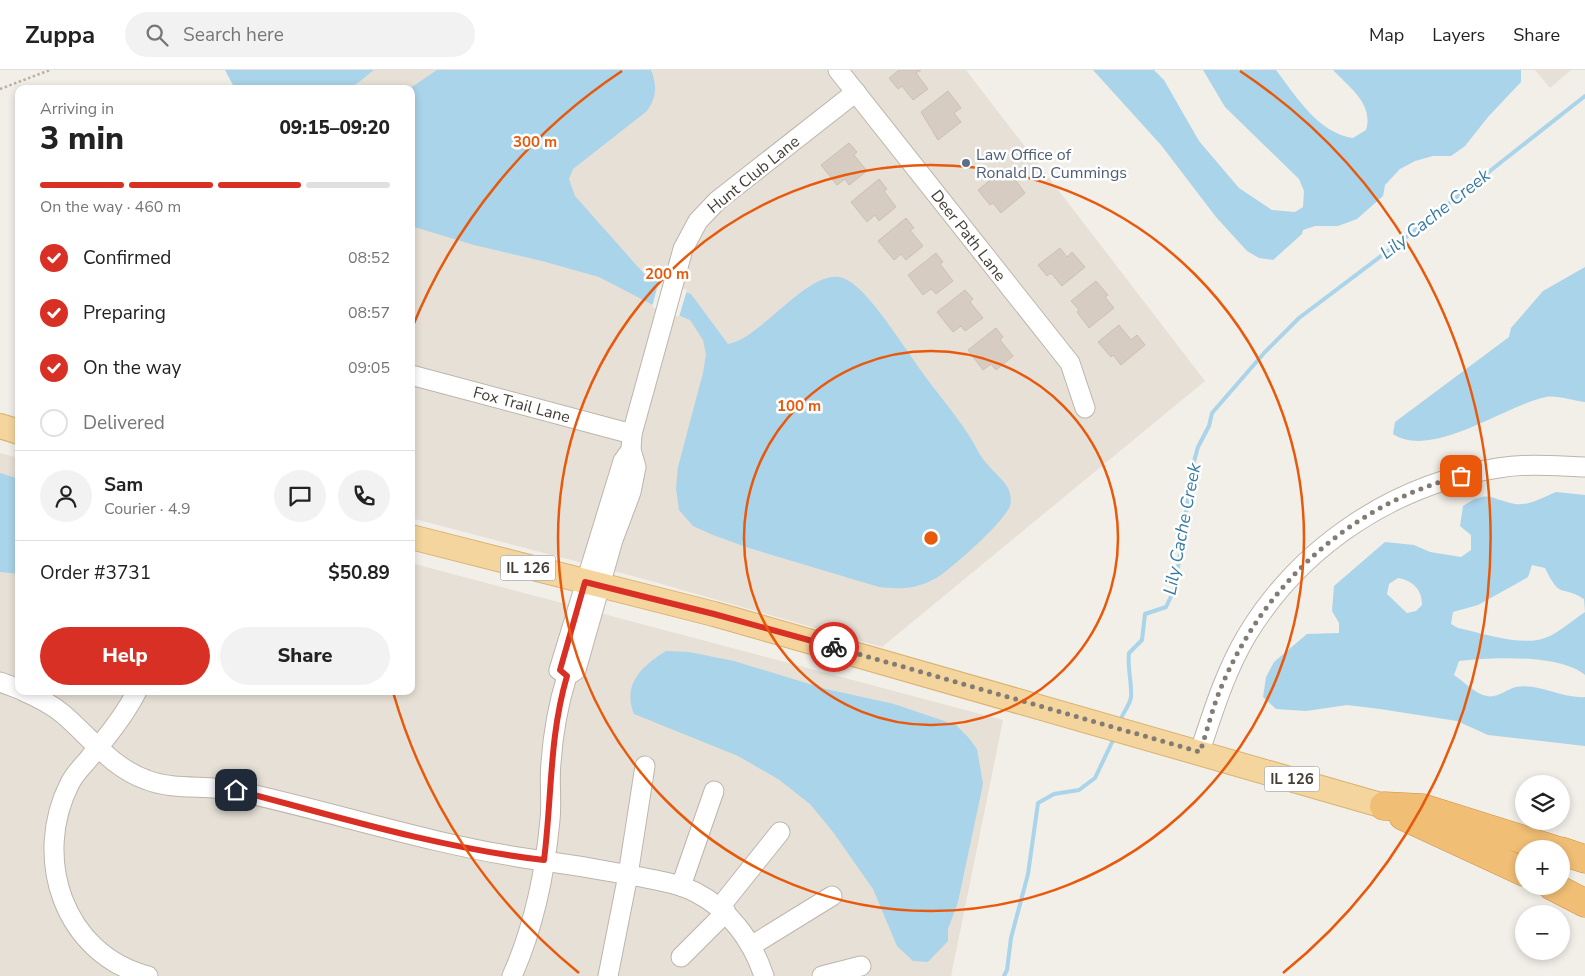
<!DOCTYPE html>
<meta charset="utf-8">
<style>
body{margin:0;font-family:"Nunito Sans",sans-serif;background:#f2f2f2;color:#222;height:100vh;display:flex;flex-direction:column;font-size:19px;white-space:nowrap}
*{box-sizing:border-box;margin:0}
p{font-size:16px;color:#767676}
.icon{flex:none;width:28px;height:28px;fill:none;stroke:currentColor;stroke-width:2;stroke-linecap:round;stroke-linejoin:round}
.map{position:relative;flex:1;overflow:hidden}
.drawer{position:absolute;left:15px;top:15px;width:400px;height:610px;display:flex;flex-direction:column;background:#fff;border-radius:10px;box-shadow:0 2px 8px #0003}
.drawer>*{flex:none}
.tools{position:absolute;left:1515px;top:705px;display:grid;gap:10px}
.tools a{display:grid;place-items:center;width:55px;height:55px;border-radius:50%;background:#fff;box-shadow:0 2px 8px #0003;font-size:25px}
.pin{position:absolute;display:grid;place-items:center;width:42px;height:42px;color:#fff;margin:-21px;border-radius:10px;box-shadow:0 2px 8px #0006}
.courier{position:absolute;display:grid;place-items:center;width:50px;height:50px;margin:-25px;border:4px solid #d93025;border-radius:50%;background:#fff;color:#222;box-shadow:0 1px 6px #0007}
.headline em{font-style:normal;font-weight:800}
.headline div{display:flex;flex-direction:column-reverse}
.headline{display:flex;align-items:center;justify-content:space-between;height:85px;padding:0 25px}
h1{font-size:32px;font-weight:800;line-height:38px}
.bar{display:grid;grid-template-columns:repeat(4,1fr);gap:8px 5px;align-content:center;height:60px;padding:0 25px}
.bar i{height:6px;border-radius:4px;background:#e0e0e0}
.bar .active{background:#d93025}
.bar p{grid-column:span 4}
.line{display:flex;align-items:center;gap:12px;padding:0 25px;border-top:1px solid #e0e0e0}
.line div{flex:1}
.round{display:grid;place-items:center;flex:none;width:52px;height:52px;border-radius:26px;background:#f2f2f2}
ol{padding:0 25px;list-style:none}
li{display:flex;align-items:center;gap:15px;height:55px}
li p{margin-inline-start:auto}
li .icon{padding:5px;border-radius:50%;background:#d93025;color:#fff;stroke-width:4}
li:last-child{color:#767676}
li i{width:28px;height:28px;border:2px solid #e0e0e0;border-radius:50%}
.button{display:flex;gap:10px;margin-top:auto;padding:10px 25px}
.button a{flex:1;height:58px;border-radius:30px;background:#d93025;color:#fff;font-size:20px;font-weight:800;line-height:58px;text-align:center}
.button a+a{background:#f2f2f2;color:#222}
header{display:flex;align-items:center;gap:30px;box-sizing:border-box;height:70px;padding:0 25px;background:#fff;border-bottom:1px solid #e0e0e0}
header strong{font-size:24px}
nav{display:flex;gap:28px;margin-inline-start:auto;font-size:18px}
.search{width:350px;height:45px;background:#f2f2f2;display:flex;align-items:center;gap:12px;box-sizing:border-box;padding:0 18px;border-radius:28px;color:#767676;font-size:19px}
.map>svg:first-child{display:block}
.residential{fill:#e6e0d6}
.water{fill:#aad4e9;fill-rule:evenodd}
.pier{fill:#f2eee8}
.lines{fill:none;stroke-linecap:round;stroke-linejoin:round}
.stream{stroke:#aad4e9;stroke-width:4}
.building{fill:#d6ccc1;stroke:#cdc0b2}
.minor-casing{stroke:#bdb5ab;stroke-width:21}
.major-casing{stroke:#d9b16f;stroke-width:26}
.highway-casing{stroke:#cf9145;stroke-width:29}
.path{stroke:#bdb09e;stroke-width:2.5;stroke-dasharray:2.5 2.5;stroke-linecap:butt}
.minor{stroke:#fff;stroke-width:19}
.major{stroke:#f5d59e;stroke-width:24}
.highway{stroke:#f0be75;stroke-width:28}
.done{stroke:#827c75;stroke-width:5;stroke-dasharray:0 9}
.route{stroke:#d93025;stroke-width:6}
.ring{fill:none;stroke:#e8590c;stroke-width:2.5}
.service-dot{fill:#5c6f8a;stroke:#fff;stroke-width:2}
.labels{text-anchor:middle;stroke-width:5;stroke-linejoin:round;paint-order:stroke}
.shield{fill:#fff;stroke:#7d7873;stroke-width:1}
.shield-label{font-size:15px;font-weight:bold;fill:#453e37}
.service-label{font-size:16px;fill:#4e5e75;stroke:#fff;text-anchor:start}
.street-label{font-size:16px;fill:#453e37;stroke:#fff}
.water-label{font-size:18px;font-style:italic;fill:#387ba0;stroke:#fff}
.centre{fill:#e8590c;stroke:#fff;stroke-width:2.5}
.ring-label{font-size:15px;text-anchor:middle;font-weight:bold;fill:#e8590c;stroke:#fff;stroke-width:5;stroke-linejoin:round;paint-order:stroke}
</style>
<header>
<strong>Zuppa</strong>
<div class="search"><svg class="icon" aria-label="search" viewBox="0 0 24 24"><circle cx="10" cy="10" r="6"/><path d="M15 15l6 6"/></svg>Search here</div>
<nav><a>Map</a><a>Layers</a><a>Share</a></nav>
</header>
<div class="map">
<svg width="1585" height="906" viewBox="0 0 1585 906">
<rect width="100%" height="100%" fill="#f2eee8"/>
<g class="residential">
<path d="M343 0H966L1205 311 882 577 644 509 411 448V19H318Z"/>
<path d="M1535 0H1571L1550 18Z"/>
<path d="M0 383 19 388V621H411V493L1003 650 951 906H0Z"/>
</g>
<g class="water">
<path d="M225 0H374L350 19H235Z"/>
<path d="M437 0H651C657 15 657 27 647 41L573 99 569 109 575 126 646 206 659 213 691 224 728 274C761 269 810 196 843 208 851 211 861 220 867 227 889 252 907 282 927 309 945 333 966 357 979 383 987 398 1009 412 1010 424 1011 428 1011 433 1010 436 1003 453 957 493 941 505 935 509 927 513 920 515 907 520 892 518 879 517L749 478 713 465 693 456 679 440 676 418 678 397 703 303 706 284 703 270 690 250 653 235 599 207 542 191 474 175 411 156V19H409Z"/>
<path d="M1093 0H1154L1164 10 1199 71 1239 118 1272 140 1295 142 1303 137 1304 121 1299 109 1225 37 1203 0H1276C1296 26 1318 63 1353 68L1366 60C1374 34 1349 17 1333 0H1521V12L1488 47 1465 76 1451 86H1433L1415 91 1400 99 1385 115 1383 126 1357 149 1338 156H1315L1303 160 1302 164 1273 190 1259 188 1247 181 1216 147 1161 75Z"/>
<path d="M1585 197V332C1574 331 1557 325 1546 327 1506 335 1432 390 1393 364L1395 352 1509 267 1511 258 1543 221Z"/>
<path d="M0 403 19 409V504L0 502Z"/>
<path d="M1556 422 1585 425V605C1560 584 1491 587 1459 591L1454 605C1463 611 1474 622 1483 625 1497 630 1504 620 1516 617 1539 613 1563 629 1585 627V676L1488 665 1457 651 1380 639 1347 635 1306 641 1276 639 1263 627 1266 607 1274 592 1307 564 1339 563V553L1332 541 1334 516 1385 472 1414 475 1430 482 1461 487 1471 480V465L1460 456 1463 436C1489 419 1489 429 1515 434 1529 436 1544 427 1556 422ZM1532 495 1545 498C1561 531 1561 514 1584 529L1585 542C1571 551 1555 567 1538 570 1513 574 1482 563 1458 558L1451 554 1453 542 1478 535 1523 510 1528 507ZM1398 508C1413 511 1422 519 1422 535L1416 541 1407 543 1387 524 1389 514Z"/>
<path d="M666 581 689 582 734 591 826 619 894 634 956 655 968 667 977 679 983 714 958 832 948 859V871L928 892 913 891 897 876 873 819 833 762 810 734 778 709 738 686 634 644C622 614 642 596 666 581Z"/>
</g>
<path class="pier" d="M659 210 687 220 679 247 652 237Z"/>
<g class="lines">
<g class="stream">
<path d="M1119 653C1122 644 1130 635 1131 627 1132 611 1127 598 1129 583L1142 570 1145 544 1166 537 1175 518 1193 395 1198 377 1209 356 1212 343 1265 282 1299 248 1405 168 1585 26"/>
<path d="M1004 906 1007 900 1011 868 1028 804 1038 733 1054 724 1079 720 1095 708 1115 666"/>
</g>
</g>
<g class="building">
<path d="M899 0H921L916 3 928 19 913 30 902 16 898 19 889 8Z"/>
<path d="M948 21 961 38 954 43 961 52 938 70 921 42Z"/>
<path d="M849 73 857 82 854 85 867 101 849 115 845 109 837 115 821 95Z"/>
<path d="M1003 100 1011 111 1014 108 1025 123 1001 143 993 133 990 135 978 120Z"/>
<path d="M879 109 887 119 884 121 896 137 879 151 875 145 867 152 851 132Z"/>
<path d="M906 148 914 158 910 160 923 176 906 190 901 184 894 190 878 171Z"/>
<path d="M1060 178 1067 187 1072 182 1085 197 1062 216 1051 203 1047 206 1038 195Z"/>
<path d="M936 183 943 192 940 194 953 211 936 224 931 219 923 225 908 205Z"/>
<path d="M1096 211 1108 225 1105 227 1114 238 1089 258 1077 242 1079 240 1071 231Z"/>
<path d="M965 220 973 229 970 232 983 248 965 261 961 256 953 262 937 242Z"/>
<path d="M1119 255 1131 270 1137 265 1145 275 1121 295 1113 285 1111 287 1098 272Z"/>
<path d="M996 258 1003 267 1000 270 1013 286 996 300 991 294 983 300 968 280Z"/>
</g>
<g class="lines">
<g class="minor-casing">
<g id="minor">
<path d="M838 0 1070 293 1085 338"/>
<path d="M411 305 632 364"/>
<path d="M567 606 559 600 623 391 631 380"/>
<path d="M0 612 19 619"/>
<path d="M23 621C37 627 51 634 63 644 90 667 112 698 147 710 176 721 207 714 237 721 333 742 427 773 524 788 561 793 598 799 635 806 655 810 677 813 695 822 729 839 752 870 764 906"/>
<path d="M137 621C125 645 108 666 91 686 84 695 75 703 70 713 32 787 63 884 148 906"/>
<path d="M1200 681C1213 642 1225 602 1247 565 1301 476 1394 414 1498 398 1527 393 1556 396 1585 397"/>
<path d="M681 816 714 721"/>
<path d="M720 837 780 762"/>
<path d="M751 876 832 826"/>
<path d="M681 887 726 842"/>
<path d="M512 906C534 857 545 803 550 750 552 731 549 712 551 693 553 663 558 635 567 606L576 600 613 470 631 422 636 397 631 380 632 364 683 179 698 151 717 131 856 22"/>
<path d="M608 906 628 805 645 696"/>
<path d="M822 906 861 896"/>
</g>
</g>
<g class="major-casing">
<g id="major">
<path d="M0 356 19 362"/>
<path d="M411 467 714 544 1384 736"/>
</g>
</g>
<g class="highway-casing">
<g id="highway">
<path d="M1384 736 1423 738 1553 779"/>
<path d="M1403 746 1524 802"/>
<path d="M1561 781 1585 789"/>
<path d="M1552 816 1585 833"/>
</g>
</g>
<path class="path" d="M0 19 50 0"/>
<use href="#minor" class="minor"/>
<use href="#major" class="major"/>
<use href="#highway" class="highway"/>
</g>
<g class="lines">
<path class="done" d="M834 577 1200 682C1207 661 1212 640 1220 620 1263 515 1351 434 1461 406"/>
<path class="route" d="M236 720C338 747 440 778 544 790 552 728 549 667 567 606L560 600 585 512 714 544 834 577"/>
</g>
<g class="ring">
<circle cx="931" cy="468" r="187"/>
<circle cx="931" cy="468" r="373"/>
<path d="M579 903A560 560 0 0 1 393 622M412 258A560 560 0 0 1 622 1M1240 1A560 560 0 0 1 1283 903"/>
</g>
<circle class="service-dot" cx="966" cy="93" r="5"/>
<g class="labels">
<g class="shield">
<rect x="500.5" y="485.5" width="55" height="25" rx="4"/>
<rect x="1264.5" y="696.5" width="55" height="25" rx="4"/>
</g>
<g class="shield-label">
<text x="528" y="503">IL 126</text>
<text x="1292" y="714">IL 126</text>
</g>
<g class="service-label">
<text x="976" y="90">Law Office of<tspan x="976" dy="18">Ronald D. Cummings</tspan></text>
</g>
<g class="street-label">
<text transform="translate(753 104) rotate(-39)" y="6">Hunt Club Lane</text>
<text transform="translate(969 165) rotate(52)" y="6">Deer Path Lane</text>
<text transform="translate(522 334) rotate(15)" y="6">Fox Trail Lane</text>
</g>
<g class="water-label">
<text transform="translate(1435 144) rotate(-38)" y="6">Lily Cache Creek</text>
<text transform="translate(1182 459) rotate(-79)" y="6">Lily Cache Creek</text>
</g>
</g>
<circle cx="931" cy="468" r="8" class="centre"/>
<g class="ring-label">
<text x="535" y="77">300 m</text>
<text x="667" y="209">200 m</text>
<text x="799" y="341">100 m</text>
</g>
</svg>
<div class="tools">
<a><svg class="icon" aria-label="layers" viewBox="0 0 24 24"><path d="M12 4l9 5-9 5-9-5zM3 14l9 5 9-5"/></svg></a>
<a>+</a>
<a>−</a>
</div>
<div class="pin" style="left:1461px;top:406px;background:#ea580c"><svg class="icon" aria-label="bag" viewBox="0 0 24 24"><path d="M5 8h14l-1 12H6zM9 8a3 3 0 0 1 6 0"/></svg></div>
<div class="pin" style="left:236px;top:720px;background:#1f2937"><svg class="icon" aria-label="home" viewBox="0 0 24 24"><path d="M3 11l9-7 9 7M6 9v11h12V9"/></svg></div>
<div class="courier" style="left:834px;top:577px"><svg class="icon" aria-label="bike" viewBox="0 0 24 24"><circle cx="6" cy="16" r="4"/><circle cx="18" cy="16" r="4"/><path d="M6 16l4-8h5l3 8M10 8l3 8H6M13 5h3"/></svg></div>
<section class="drawer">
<div class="headline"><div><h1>3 min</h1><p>Arriving in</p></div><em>09:15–09:20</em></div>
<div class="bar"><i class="active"></i><i class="active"></i><i class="active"></i><i></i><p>On the way · 460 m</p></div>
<ol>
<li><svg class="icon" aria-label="check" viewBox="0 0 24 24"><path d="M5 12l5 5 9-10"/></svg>Confirmed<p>08:52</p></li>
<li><svg class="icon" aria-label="check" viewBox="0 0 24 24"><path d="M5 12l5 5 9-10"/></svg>Preparing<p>08:57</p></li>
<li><svg class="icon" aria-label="check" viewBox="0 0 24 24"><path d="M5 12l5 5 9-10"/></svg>On the way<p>09:05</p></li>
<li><i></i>Delivered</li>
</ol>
<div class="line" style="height:90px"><a class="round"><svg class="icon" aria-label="person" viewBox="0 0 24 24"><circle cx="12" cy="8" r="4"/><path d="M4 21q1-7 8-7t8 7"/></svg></a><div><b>Sam</b><p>Courier · 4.9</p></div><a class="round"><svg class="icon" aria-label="chat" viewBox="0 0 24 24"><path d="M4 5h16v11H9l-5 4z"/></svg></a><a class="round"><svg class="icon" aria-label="phone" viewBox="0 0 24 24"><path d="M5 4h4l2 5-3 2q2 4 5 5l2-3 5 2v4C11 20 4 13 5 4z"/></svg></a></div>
<div class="line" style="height:65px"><div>Order #3731</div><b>$50.89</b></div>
<div class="button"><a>Help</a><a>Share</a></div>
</section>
</div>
